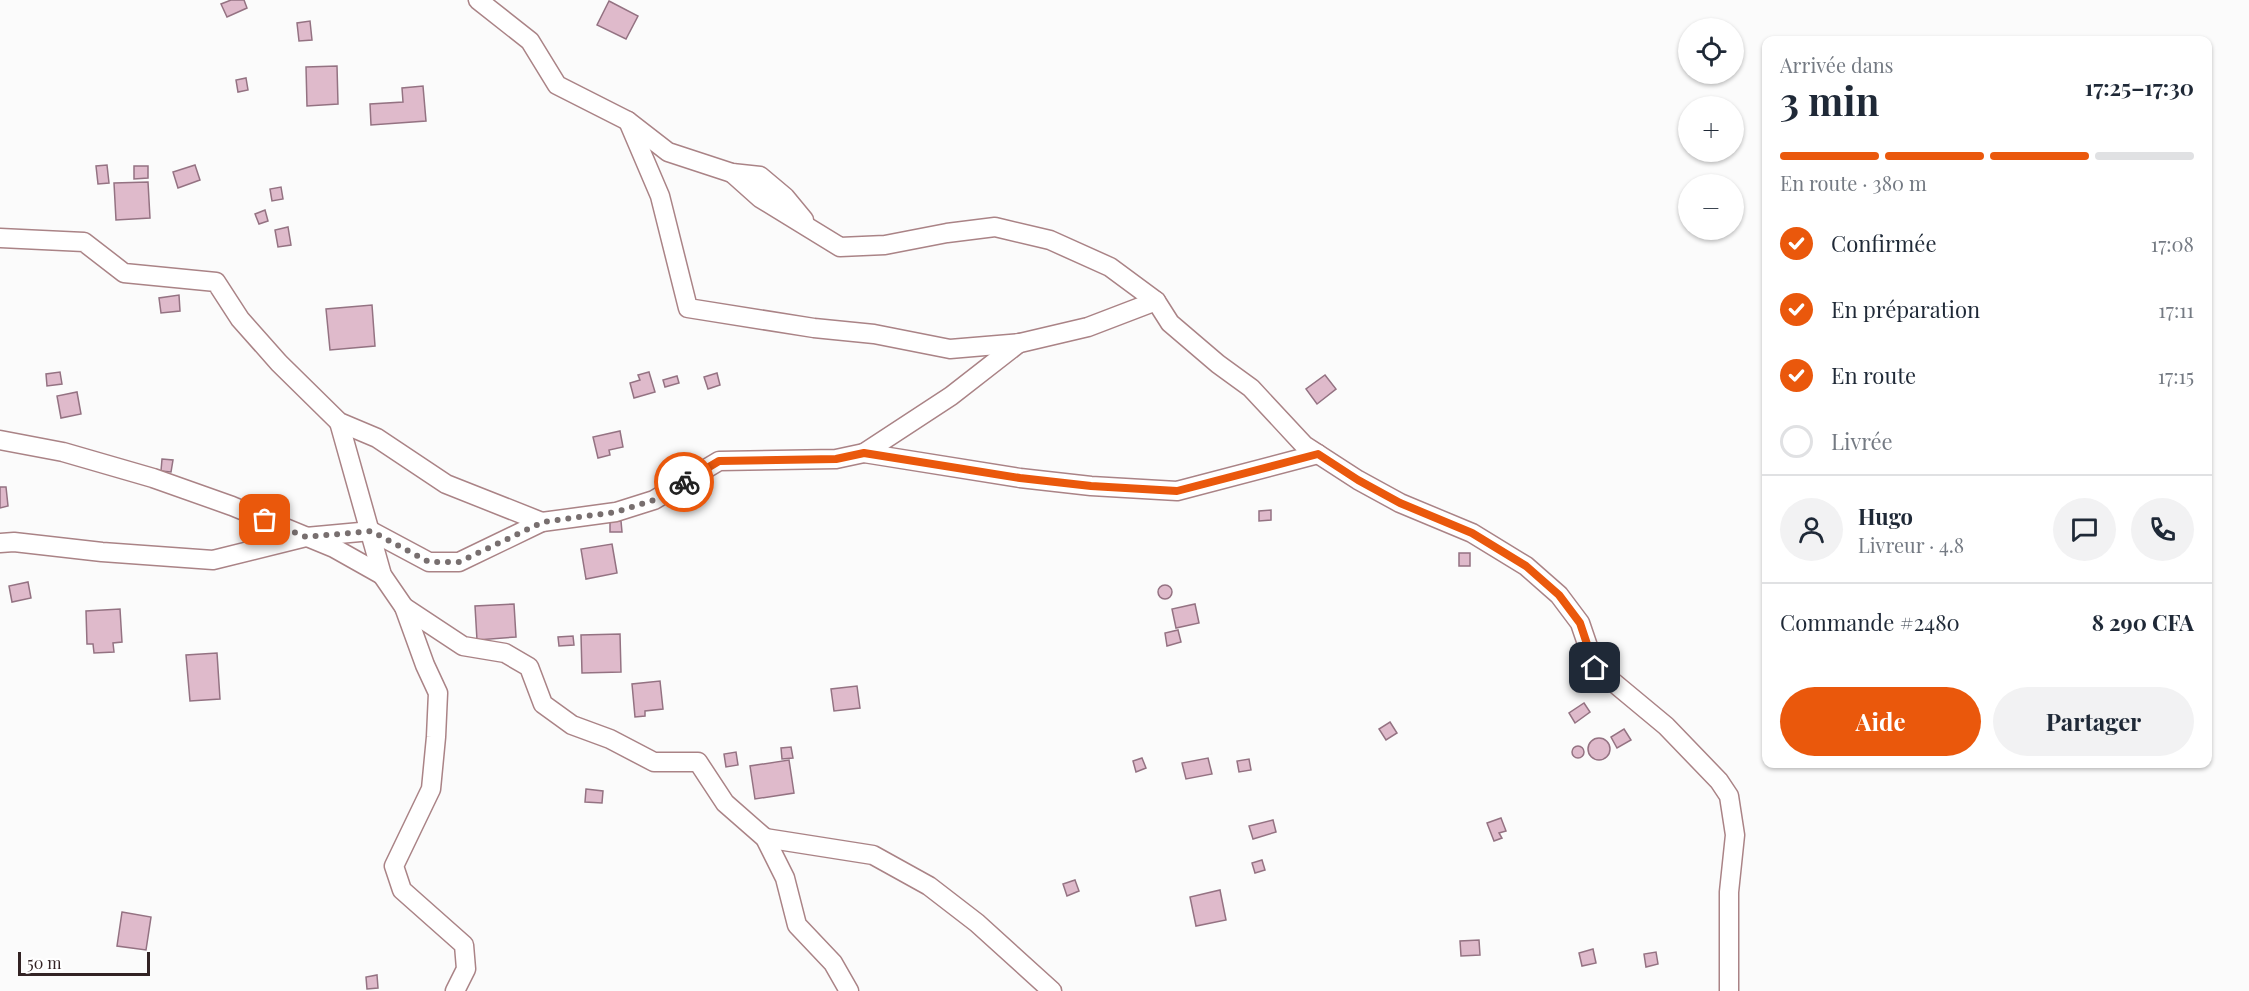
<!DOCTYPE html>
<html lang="fr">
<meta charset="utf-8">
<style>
body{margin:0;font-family:"Playfair Display",serif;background:#f2f2f3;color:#1f2937;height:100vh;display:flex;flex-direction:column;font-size:22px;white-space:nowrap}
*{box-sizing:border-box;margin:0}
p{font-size:20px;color:#747a83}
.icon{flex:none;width:33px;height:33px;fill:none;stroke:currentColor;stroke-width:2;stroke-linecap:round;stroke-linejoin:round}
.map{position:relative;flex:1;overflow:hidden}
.sheet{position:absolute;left:1762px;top:36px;width:450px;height:732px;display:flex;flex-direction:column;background:#fff;border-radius:12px;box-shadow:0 2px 4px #0004}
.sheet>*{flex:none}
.buttons{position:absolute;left:1678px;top:18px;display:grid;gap:12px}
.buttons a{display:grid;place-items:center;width:66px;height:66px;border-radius:50%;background:#fff;box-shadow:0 2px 4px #0004;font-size:30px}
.scale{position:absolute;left:18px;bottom:15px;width:132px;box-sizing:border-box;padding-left:6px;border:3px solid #322324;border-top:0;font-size:16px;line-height:21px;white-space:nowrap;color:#322324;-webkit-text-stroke:4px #fff;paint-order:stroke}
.pin{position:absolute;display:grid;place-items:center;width:51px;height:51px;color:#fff;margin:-26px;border-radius:12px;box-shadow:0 3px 9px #0006}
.courier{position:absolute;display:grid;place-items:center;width:60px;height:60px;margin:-30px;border:4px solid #ea580c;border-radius:50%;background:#fff;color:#222;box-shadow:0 2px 8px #0007}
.headline em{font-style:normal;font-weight:700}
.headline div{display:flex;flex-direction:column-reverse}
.headline{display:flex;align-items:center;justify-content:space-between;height:102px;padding:0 18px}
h1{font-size:39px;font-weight:700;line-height:45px}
.bar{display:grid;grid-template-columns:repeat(4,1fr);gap:9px 6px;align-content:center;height:72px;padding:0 18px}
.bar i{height:8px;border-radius:4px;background:#e0e1e3}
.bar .active{background:#ea580c}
.bar p{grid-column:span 4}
.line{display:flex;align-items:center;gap:15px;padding:0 18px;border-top:2px solid #e0e1e3}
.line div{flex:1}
.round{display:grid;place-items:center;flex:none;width:63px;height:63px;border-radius:32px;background:#f2f2f3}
ol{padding:0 18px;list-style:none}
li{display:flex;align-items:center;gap:18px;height:66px}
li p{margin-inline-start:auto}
li .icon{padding:6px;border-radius:50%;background:#ea580c;color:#fff;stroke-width:4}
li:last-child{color:#747a83}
li i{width:33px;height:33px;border:3px solid #e0e1e3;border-radius:50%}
.primary-button{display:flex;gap:12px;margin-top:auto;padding:12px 18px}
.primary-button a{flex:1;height:69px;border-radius:36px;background:#ea580c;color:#fff;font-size:24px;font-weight:700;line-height:69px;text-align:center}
.primary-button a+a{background:#f2f2f3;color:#1f2937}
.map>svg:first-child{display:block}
.building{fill:#dfbacb;stroke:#947282;stroke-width:1.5}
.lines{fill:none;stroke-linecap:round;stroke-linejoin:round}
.street-casing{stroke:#aa8386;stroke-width:21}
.street{stroke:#fff;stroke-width:18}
.done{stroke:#786f6f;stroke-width:6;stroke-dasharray:0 10.8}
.route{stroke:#ea580c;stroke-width:8}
</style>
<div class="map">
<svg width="2249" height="991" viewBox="0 0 2249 991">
<rect width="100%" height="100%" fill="#fbfbfb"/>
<g class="building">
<path d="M231 0H244L247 8 227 17 221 4Z"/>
<path d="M609 1 638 16 626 39 597 25Z"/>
<path d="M310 21 312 40 299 41 297 23Z"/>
<path d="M337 66 338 104 307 106 306 67Z"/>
<path d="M246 78 248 90 238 92 236 80Z"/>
<path d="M423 86 426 121 371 125 370 104 403 102 402 88Z"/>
<path d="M107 165 109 183 98 184 96 166Z"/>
<path d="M195 165 200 180 178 188 173 172Z"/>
<path d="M134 166H148V178L134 179Z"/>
<path d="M148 182 150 218 116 220 114 183Z"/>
<path d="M281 187 283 199 272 201 270 189Z"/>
<path d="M265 210 268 221 259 224 255 214Z"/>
<path d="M288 227 291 245 278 247 275 230Z"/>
<path d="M179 295 180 311 161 313 159 298Z"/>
<path d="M372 305 375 346 330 350 326 309Z"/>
<path d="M60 372 62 384 47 386 46 374Z"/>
<path d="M649 372 655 392 634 398 630 383 640 380 638 375Z"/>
<path d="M717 373 720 385 708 389 704 377Z"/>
<path d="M1325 375 1336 389 1317 404 1306 389Z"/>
<path d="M677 376 679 383 665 387 663 380Z"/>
<path d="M77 392 81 414 61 418 57 396Z"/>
<path d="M620 431 623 447 609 450 610 455 598 458 593 437Z"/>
<path d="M162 459 173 460 171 472 161 471Z"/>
<path d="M0 487H6L8 506 0 508Z"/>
<path d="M1271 510V520L1259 521V511Z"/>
<path d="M610 521H621L622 532H610Z"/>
<path d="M612 544 617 573 586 579 581 549Z"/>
<rect x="1459" y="553" width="11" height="13"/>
<path d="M28 582 31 598 12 602 9 586Z"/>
<circle cx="1165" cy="592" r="7"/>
<path d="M514 604 516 637 477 640 475 606Z"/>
<path d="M1195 604 1199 623 1176 628 1172 609Z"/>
<path d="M120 609 122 642 113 643 114 652 94 653 93 644H87L86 611Z"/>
<path d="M1178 630 1181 642 1167 646 1165 633Z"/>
<path d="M620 634 621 672 582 673 581 635Z"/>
<path d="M573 636 574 645 559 646 558 637Z"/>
<path d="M217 653 220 699 190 701 186 655Z"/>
<path d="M660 681 663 709 645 711V716L635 717 632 684Z"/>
<path d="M857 686 860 708 834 711 831 689Z"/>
<path d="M1584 703 1590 712 1575 723 1569 713Z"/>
<path d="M1390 722 1397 733 1386 740 1379 729Z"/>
<path d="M1624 729 1631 740 1617 748 1611 737Z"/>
<circle cx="1599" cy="749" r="11"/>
<circle cx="1578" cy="752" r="6"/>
<path d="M791 747 793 758 782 759 781 748Z"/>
<path d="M736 752 738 765 726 767 724 754Z"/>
<path d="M1142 758 1146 768 1136 772 1133 761Z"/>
<path d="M1208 758 1212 774 1186 779 1182 763Z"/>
<path d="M1249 759 1251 770 1239 772 1237 761Z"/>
<path d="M789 760 794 793 755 799 750 766Z"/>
<path d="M586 789 603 791 602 803 585 802Z"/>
<path d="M1501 818 1506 831 1499 833 1502 838 1494 841 1487 823Z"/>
<path d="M1273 820 1276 832 1253 839 1249 826Z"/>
<path d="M1262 860 1265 870 1255 873 1252 863Z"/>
<path d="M1075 880 1079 891 1067 896 1063 884Z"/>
<path d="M1220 890 1226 920 1196 926 1190 897Z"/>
<path d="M122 912 151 917 146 950 117 946Z"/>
<path d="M1479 940 1480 955 1461 956 1460 941Z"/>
<path d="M1593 949 1596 963 1582 966 1579 953Z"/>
<path d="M1656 952 1658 964 1646 967 1644 954Z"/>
<path d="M377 975 378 988 367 989 366 977Z"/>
</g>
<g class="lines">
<g class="street-casing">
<g id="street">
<path d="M478 0 530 41 557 85 628 121 668 152 732 173 760 176 785 197 804 220"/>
<path d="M628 121 660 196 688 308 814 328 874 334 950 349 1020 343 1088 327 1156 301"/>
<path d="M732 173 760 198 840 247 885 245 947 233 995 227 1050 240 1110 267 1156 301 1170 323 1218 364 1251 388 1304 445 1358 480 1400 503 1472 533 1526 566 1559 595 1580 623 1595 667 1666 726 1719 781 1729 796 1735 835 1729 892V991"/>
<path d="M0 238 84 242 124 273 216 282 240 319 279 363 339 422 377 438 446 484 542 522"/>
<path d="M339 422 382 575 404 607 463 646 505 653 529 667 543 704 572 725 610 739 654 762H698L725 803 765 838 785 878 797 925 833 963 849 991"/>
<path d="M0 440 63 452 153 478 232 506 334 548 382 575"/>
<path d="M864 453 951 396 1019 343"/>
<path d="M0 543 14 542 102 552 213 560 306 537 371 531 429 562H459L542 522 616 512 654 500 719 461 836 459 864 453 1020 478 1091 486 1177 491 1318 454"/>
<path d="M404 607 425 665 438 693 436 737 431 789 394 866 402 890 464 945 466 969 455 991"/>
<path d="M765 838 873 855 929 886 977 923 1052 991"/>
</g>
</g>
<use href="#street" class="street"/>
</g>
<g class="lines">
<path class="done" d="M265 520 306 537 371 531 429 562H459L543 522 616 512 654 500 684 482"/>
<path class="route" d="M684 482 719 461 836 459 864 453 1020 478 1091 486 1177 491 1318 454 1358 480 1400 503 1472 533 1526 566 1559 595 1580 623 1595 668"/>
</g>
</svg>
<div class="buttons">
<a><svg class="icon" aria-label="locate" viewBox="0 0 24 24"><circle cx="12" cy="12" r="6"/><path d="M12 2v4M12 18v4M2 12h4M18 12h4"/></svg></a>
<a>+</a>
<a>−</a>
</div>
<div class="scale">50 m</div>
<div class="pin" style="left:265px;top:520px;background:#ea580c"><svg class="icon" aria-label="bag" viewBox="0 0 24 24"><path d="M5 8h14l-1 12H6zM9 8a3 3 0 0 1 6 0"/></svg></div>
<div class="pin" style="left:1595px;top:668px;background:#1f2937"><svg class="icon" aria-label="home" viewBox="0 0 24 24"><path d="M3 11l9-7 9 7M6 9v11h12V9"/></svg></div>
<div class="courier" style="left:684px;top:482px"><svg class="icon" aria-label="bike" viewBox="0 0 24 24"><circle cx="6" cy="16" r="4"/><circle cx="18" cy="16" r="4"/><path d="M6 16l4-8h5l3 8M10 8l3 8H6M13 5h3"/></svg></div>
<section class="sheet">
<div class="headline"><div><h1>3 min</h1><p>Arrivée dans</p></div><em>17:25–17:30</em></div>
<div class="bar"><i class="active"></i><i class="active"></i><i class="active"></i><i></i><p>En route · 380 m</p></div>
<ol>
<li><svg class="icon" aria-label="check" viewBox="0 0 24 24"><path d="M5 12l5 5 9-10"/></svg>Confirmée<p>17:08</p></li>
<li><svg class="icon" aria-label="check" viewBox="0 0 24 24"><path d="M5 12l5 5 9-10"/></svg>En préparation<p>17:11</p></li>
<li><svg class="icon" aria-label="check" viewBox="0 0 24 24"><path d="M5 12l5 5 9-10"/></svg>En route<p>17:15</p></li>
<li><i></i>Livrée</li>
</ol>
<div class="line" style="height:108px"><a class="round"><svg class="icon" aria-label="person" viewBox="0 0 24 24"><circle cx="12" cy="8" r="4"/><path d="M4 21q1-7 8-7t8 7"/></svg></a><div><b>Hugo</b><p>Livreur · 4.8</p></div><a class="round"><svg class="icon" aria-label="chat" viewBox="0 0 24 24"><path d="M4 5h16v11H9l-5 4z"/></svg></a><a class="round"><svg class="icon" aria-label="phone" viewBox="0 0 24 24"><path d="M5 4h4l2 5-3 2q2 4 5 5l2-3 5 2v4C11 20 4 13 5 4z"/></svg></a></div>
<div class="line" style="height:78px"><div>Commande #2480</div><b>8 290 CFA</b></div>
<div class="primary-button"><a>Aide</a><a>Partager</a></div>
</section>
</div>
